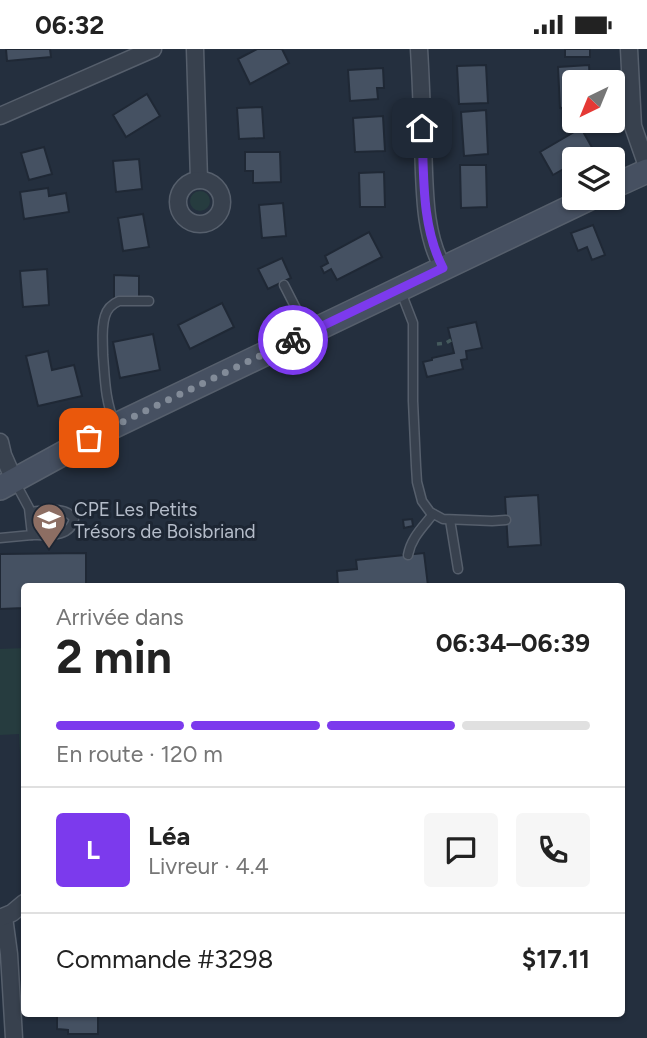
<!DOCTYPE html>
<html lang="fr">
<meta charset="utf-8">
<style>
body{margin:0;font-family:Figtree,sans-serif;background:#f6f6f6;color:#222;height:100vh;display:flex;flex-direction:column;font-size:26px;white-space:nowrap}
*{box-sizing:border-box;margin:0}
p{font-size:23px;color:#767676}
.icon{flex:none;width:38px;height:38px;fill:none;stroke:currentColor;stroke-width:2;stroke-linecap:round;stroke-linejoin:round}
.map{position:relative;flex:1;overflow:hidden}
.side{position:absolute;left:21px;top:534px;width:604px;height:434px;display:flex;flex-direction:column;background:#fff;border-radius:7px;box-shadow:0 2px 5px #0004}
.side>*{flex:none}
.needle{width:46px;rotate:223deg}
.controls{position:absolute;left:562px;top:21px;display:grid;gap:14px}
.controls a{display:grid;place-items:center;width:63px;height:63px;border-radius:7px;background:#fff;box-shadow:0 2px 5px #0004;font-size:35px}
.pin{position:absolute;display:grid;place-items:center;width:60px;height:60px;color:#fff;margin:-30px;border-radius:14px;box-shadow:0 4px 10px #0006}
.courier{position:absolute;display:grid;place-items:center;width:70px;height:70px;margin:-35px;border:5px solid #7c3aed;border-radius:50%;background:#fff;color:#222;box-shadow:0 2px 9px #0007}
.head em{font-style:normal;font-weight:700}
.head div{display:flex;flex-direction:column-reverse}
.head{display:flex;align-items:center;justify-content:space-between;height:119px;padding:0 35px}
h1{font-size:46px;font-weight:700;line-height:52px}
.bar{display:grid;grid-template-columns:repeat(4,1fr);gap:10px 7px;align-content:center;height:84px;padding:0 35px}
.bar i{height:9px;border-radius:5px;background:#e0e0e0}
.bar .active{background:#7c3aed}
.bar p{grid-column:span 4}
.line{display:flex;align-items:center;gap:18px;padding:0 35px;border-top:2px solid #e0e0e0}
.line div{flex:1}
.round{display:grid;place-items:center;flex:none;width:74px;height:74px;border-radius:7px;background:#f6f6f6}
.status{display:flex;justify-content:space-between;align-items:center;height:49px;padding:0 35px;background:#fff;direction:ltr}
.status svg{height:19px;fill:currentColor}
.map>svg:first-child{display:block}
.green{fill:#263c3f}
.building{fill:#455162;stroke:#1f2835;stroke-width:2}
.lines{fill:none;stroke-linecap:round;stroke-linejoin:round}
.service-casing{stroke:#565f6c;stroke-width:11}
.minor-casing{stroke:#565f6c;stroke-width:19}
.secondary-casing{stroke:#565f6c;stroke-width:26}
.path{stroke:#44595c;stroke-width:3.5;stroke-dasharray:5 5;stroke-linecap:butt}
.service{stroke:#38414e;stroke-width:8}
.minor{stroke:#38414e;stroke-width:16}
.secondary{stroke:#465061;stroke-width:23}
.done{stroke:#828b98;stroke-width:7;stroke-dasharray:0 12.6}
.route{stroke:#7c3aed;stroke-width:9}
.labels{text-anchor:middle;stroke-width:6;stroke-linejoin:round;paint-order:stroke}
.poi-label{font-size:19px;fill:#b4bcc9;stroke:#1d2633;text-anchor:start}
</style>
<div class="status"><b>06:32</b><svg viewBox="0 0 49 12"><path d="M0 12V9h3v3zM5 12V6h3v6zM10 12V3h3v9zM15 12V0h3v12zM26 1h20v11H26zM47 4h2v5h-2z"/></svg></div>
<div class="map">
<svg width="647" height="989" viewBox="0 0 647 989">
<rect width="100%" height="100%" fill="#242f3e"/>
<g class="green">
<circle cx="200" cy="152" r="10"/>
<path d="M24 599V776L19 685 0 686V600Z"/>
</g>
<g class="building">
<path d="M6 0H50L51 8 7 12Z"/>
<path d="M257 0H282L289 14 250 35 238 10Z"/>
<rect x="565" y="0" width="25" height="8"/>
<path d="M486 16 488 54 459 55 457 17Z"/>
<path d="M589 16 590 33H574V58L560 59 558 18Z"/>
<path d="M383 19 384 39H377L378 50 350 52 348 21Z"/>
<path d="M147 45 160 67 126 88 113 66Z"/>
<path d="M262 58 264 89 239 90 237 59Z"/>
<path d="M486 61 488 105 464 107 461 63Z"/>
<path d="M383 67 385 102 355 103 353 69Z"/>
<path d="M581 79 594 102 580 110H574V114L553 126 540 103Z"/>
<path d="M44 98 52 125 29 131 21 104Z"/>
<path d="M245 103H280L281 133 253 134V122H245Z"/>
<path d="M139 110 142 140 116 143 113 112Z"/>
<path d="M460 116H486L487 158 461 159Z"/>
<path d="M384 123 385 158H360L359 124Z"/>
<path d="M48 139 49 147 66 144 69 163 24 170 20 143Z"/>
<path d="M283 154 286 187 262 189 259 156Z"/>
<path d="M143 165 149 198 123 202 118 169Z"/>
<path d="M593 176 605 206 592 211 587 198 578 202 571 184Z"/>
<path d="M369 183 382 208 337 231 331 220 324 224 321 218 328 214 325 207Z"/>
<path d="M282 209 291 229 268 240 258 220Z"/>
<path d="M47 220 49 256 23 258 20 222Z"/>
<path d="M114 226 139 227V249H114Z"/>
<path d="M222 254 234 278 190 300 178 276Z"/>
<path d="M476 273 482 299 466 302 467 310 461 311 463 320 427 328 423 313 432 311V309L454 304 448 279Z"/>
<path d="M153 285 160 321 120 329 113 293Z"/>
<path d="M48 302 52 321 74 316 82 347 38 357 26 307Z"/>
<path d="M538 446 541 496 508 498 505 448Z"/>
<path d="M412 470 413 477 404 479 403 471Z"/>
<path d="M86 504V537H24V559L0 560V505Z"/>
<path d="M424 504 428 537H338L337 522 357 520 356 511Z"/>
<path d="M57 964H98V985H68V981L57 980Z"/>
</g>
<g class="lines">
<g class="service-casing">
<g id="service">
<path d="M284 236 308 283"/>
<path d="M401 243 413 274V352L416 417 417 433 422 452 430 463 443 470 492 472 506 471"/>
<path d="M115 375C105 352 105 330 103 306 103 293 101 279 105 267 107 260 112 255 119 252H149"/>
<path d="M30 463C45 462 65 456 74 470 70 489 48 486 32 486"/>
<path d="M450 471 458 520"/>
<path d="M0 489 32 486 29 459 15 433"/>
<path d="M408 506C411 489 423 478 433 465"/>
</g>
</g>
<g class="minor-casing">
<g id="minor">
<path d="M195 0 199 131"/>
<path d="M419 0C421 32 422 65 423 97 425 138 423 183 443 219"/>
<path d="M629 0 633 77 647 117"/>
<path d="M0 67 153 0"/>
<circle cx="200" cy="153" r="22"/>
<path d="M0 393 3 406 14 431"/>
<path d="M4 868 9 905 14 989"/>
<path d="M0 869 12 864 24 854"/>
</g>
</g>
<g class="secondary-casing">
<g id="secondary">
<path d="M612 138 647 122"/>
<path d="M0 439 106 381 590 149"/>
</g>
</g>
<path class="path" d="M437 295 446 294 451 291"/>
<use href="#service" class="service"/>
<use href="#minor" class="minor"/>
<use href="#secondary" class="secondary"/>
</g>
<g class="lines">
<path class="done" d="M89 389 293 291"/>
<path class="route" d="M293 291 443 219C421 177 424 125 422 79"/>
</g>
<defs>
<g id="school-pin" transform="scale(1.75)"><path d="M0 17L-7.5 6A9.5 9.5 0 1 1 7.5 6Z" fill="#8d6e63" stroke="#1d2633"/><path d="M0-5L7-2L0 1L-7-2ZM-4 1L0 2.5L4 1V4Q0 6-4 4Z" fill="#fff"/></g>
</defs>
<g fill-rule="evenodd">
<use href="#school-pin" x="49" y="471"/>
</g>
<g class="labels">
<g class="poi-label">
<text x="74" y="467">CPE Les Petits<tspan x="74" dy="22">Trésors de Boisbriand</tspan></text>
</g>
</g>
</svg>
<div class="controls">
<a><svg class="needle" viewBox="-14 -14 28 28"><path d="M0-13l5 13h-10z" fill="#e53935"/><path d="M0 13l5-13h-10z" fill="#767676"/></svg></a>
<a><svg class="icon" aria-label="layers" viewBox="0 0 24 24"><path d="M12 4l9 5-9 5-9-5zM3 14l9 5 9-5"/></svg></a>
</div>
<div class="pin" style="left:89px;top:389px;background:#ea580c"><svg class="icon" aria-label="bag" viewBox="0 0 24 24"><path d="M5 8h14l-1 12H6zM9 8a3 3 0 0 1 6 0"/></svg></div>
<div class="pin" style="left:422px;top:79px;background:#1f2937"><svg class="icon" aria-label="home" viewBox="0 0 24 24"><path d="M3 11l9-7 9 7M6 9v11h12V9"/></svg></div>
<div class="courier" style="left:293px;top:291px"><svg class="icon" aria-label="bike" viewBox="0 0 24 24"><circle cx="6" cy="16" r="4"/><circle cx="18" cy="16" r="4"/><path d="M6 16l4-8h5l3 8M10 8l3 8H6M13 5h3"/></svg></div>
<section class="side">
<div class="head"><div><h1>2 min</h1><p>Arrivée dans</p></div><em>06:34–06:39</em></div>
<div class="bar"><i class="active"></i><i class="active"></i><i class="active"></i><i></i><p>En route · 120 m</p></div>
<div class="line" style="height:126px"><b class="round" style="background:#7c3aed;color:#fff">L</b><div><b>Léa</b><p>Livreur · 4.4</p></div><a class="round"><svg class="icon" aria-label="chat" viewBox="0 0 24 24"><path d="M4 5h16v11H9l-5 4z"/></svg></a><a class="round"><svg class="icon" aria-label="phone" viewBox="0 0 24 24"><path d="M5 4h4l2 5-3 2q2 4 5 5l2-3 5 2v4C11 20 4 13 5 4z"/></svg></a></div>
<div class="line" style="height:91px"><div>Commande #3298</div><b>$17.11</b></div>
</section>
</div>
